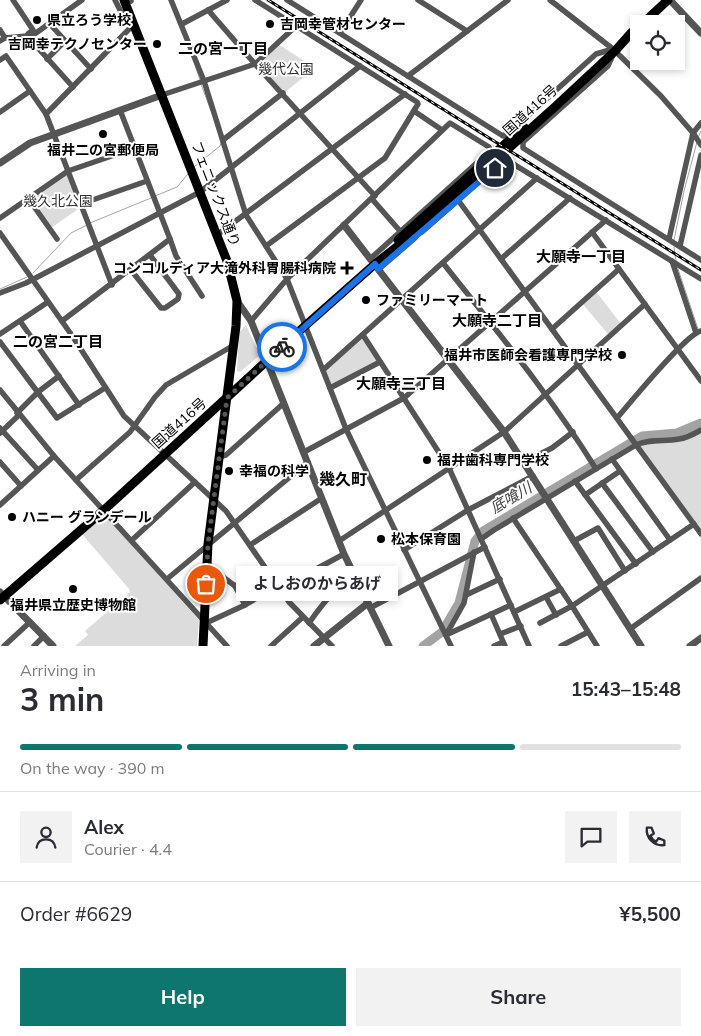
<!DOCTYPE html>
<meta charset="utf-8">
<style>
body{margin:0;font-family:Mulish,"Noto Sans JP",sans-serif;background:#f2f2f3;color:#2b2b33;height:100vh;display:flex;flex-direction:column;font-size:19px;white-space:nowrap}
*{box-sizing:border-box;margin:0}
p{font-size:16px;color:#7c7c81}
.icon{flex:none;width:28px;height:28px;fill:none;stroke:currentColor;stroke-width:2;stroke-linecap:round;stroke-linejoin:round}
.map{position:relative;height:646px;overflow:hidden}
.details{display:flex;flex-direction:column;background:#fff;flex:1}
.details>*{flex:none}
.buttons{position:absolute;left:630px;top:15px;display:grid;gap:10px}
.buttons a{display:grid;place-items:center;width:55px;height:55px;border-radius:0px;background:#fff;box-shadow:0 2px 8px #0003;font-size:25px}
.pin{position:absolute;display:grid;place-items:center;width:42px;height:42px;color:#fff;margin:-21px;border:2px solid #fff;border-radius:50%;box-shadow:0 1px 5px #0007}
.courier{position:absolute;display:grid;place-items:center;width:50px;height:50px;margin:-25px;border:4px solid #1a73e8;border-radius:50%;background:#fff;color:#222;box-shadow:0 1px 6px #0007}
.bubble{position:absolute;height:35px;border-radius:0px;background:#fff;box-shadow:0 2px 8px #0003;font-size:16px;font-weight:700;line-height:35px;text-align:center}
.head em{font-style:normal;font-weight:700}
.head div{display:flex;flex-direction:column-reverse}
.head{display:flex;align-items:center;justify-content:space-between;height:85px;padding:0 20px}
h1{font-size:32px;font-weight:700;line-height:38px}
.bar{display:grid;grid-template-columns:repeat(4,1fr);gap:8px 5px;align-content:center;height:60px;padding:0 20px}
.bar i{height:6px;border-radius:4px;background:#e1e1e2}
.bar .current{background:#0f766e}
.bar p{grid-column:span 4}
.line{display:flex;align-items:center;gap:12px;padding:0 20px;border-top:1px solid #e1e1e2}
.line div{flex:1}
.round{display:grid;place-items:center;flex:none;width:52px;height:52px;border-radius:0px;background:#f2f2f3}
.button{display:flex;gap:10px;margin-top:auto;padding:10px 20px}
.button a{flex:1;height:58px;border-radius:0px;background:#0f766e;color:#fff;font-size:20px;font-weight:700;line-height:58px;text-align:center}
.button a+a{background:#f2f2f3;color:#2b2b33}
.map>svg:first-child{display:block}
.green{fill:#dcdcdc}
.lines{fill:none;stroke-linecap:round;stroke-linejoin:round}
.stream{stroke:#a3a3a3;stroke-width:1}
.river{stroke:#a3a3a3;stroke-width:9}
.minor{stroke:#555;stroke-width:5.5}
.tertiary{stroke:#555;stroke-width:7}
.primary{stroke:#000;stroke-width:9}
.trunk{stroke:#000;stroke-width:9}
.rail-casing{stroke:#000;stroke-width:3}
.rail{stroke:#fff;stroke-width:1;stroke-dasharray:4;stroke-linecap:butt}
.done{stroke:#595959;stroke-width:5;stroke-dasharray:0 9}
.route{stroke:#1a73e8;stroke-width:6}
.poi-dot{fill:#000;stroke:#fff;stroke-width:2}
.labels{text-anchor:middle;stroke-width:4;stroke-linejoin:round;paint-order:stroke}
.poi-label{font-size:14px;font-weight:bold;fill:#000;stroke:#fff;text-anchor:start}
.park-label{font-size:14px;fill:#333;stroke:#fff}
.street-label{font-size:14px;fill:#000;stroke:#fff}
.neighbourhood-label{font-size:15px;font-weight:bold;fill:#000;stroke:#fff}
.water-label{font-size:15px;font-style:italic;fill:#444;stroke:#fff}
.quarter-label{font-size:16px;font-weight:bold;fill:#000;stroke:#fff}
</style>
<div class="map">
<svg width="701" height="646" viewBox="0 0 701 646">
<rect width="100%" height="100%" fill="#fff"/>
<g class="green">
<path d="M278 44 315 68 284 93 258 64Z"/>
<path d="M68 172 81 207 51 228 29 199Z"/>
<path d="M595 290 621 324 608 334 581 302Z"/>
<path d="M246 325 260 355 240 372 237 371 239 332Z"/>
<path d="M361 339H364L379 362 331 386 324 370Z"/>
<path d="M701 430V533L636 445 682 438Z"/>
<path d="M102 517H106L199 620 197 646H75L88 635 85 631 130 592 129 589 82 534Z"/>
</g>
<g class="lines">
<g class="stream">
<path d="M195 65 200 80"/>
<path d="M201 84 211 111"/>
<path d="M698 138 701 131"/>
<path d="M194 167 220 146 221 143"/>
<path d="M155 196 177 187 188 174"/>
<path d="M90 223 151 198"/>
<path d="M674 240 684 191 697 142"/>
<path d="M674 247 676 260"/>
<path d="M678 269 698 329"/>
<path d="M33 273 71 233 87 225"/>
<path d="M0 289 27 277"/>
</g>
<path class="river" d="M423 646 442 632 459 603 475 541 483 531 642 436 677 433 701 423"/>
<g class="minor">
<path d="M13 0 33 30 28 34 27 36"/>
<path d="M115 0 122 14 125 16 130 14"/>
<path d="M130 0 131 1"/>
<path d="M171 0 204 81 246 215 287 279 346 429 451 646"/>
<path d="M255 0 417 102 418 104 385 158 266 246"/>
<path d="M287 0 503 136 510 132 596 54 613 49"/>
<path d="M418 0 467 31"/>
<path d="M550 0 613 49 661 96 693 133 701 145"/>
<path d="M208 10 255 64 296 26"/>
<path d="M49 23 91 69"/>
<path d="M182 24 227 0"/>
<path d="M0 30 5 38"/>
<path d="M340 33 361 0"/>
<path d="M29 38 82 0"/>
<path d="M0 41 5 38 27 36 29 38 73 87"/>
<path d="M612 57 608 66 523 142V148L701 260"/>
<path d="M47 59 65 41"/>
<path d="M0 60 6 56 46 114 112 285"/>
<path d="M408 76 508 0"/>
<path d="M162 95 255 64 375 196"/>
<path d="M414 111 442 130"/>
<path d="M0 112 30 91"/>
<path d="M46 114 134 24"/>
<path d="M223 140 283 93"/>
<path d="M28 198 57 239"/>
<path d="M372 199 400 231"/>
<path d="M458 200 701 534"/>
<path d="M81 204 147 181"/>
<path d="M0 218 68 171 135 148"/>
<path d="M422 232 505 159 701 279"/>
<path d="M592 232 701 381"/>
<path d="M0 233 73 337 124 416 226 511 289 602 332 646"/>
<path d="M217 235 405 94"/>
<path d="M170 239 176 256 202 296"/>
<path d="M669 239 693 133 701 123"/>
<path d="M680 246 701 155"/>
<path d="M370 259 490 151"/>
<path d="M501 259 570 198"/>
<path d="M672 261 696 333"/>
<path d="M443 263C496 330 551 396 596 469"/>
<path d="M379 269 415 238"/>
<path d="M131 270 161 308H165L178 299 179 294 150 255"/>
<path d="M0 293 26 283 200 192 360 66"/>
<path d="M20 321 79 405"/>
<path d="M62 321 170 239 120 110"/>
<path d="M251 321 287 279 450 123 489 147 490 151 495 155"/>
<path d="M552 329 619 269"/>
<path d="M0 334 48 302"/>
<path d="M363 335 449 468 529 646"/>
<path d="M0 342 57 418 105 388"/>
<path d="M323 370 537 178"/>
<path d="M330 388 380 362"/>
<path d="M0 390 54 456 227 646"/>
<path d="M17 413 38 392 59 376"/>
<path d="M617 418C631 402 685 335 701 331"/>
<path d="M0 428 38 470"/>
<path d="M0 433 19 415"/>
<path d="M304 452 404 398 606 220"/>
<path d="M219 457 226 455 284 403"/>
<path d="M612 459 670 540"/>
<path d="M0 462 21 486"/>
<path d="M524 462 552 448 573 432"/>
<path d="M76 480 130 432 155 397 166 385 234 345"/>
<path d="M575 481 636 564"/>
<path d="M602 483 653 552"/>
<path d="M585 495 620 471"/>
<path d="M0 505 54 456"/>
<path d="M513 518 572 606 597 646"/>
<path d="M481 539 494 530 636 445C651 438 664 442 679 439 687 438 694 434 701 430"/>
<path d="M132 540 195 482"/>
<path d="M339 541 504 432 645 304"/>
<path d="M574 541 598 528 625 571"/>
<path d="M250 545 322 498"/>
<path d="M404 550 468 510 533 476"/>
<path d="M207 565 235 586 245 605"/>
<path d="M167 579 308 462"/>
<path d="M235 586 265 568"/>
<path d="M279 589 344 554"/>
<path d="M466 595 500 579"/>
<path d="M546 597 556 615"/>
<path d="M370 608 485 547"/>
<path d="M514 612 561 589"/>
<path d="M491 614 505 646"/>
<path d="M206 623 245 605 277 586"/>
<path d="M309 623C326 600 329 592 356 581"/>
<path d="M540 623 572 606 694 524"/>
<path d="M630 629 701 578"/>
<path d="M500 634 521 626"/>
<path d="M446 635 464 603 474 552"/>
<path d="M446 635 511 605"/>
<path d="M4 646 30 622"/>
<path d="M34 646 44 636"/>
<path d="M271 646 303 617"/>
<path d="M494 646 503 642"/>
<path d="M561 646 588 632"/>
</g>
<g class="tertiary">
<path d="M670 0 701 33"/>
<path d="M0 163 30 143 162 95"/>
<path d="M344 225 504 432 641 646"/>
<path d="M237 301 251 321 344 554 389 646"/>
<path d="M0 592 53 646"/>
<path d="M314 646 368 603"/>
<path d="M690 646 701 638"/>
</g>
<path class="primary" d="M124 0 227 261 237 301 236 326 208 544 203 646"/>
<g class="trunk">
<path d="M642 24 668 0"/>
<path d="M398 240 524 127"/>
<path d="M0 600 104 510 306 325 375 264 412 235 557 105 615 51 632 32"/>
</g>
<g class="rail-casing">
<path id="rail" d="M268 0 701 270"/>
</g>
<use href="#rail" class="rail"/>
</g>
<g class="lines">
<path class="done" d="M206 584 208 544 227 398 282 347"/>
<path class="route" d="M282 347 375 264 378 269 495 168"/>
</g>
<g class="poi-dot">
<circle cx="37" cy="20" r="5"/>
<circle cx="270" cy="24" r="5"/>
<circle cx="157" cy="44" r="5"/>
<circle cx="103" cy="134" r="5"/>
<path d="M344.5 260.5h5v5h5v5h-5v5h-5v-5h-5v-5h5z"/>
<circle cx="366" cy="300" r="5"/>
<circle cx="622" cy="355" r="5"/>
<circle cx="427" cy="460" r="5"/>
<circle cx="229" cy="471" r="5"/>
<circle cx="12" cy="517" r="5"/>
<circle cx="381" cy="539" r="5"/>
<circle cx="73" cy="589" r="5"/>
</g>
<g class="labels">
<g class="poi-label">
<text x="47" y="25">県立ろう学校</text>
<text x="280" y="29">吉岡幸管材センター</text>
<text x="147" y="49" text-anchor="end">吉岡幸テクノセンター</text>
<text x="103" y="155" text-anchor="middle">福井二の宮郵便局</text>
<text x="336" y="273" text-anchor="end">コンコルディア大滝外科胃腸科病院</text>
<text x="376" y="305">ファミリーマート</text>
<text x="612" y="360" text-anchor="end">福井市医師会看護専門学校</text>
<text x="437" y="465">福井歯科専門学校</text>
<text x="239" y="476">幸福の科学</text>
<text x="22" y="522">ハニー グランデール</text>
<text x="391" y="544">松本保育園</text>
<text x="73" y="610" text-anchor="middle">福井県立歴史博物館</text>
</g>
<g class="park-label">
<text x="286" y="74">幾代公園</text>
<text x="58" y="206">幾久北公園</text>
</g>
<g class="street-label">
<text transform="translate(530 110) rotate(-42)" y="5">国道416号</text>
<text transform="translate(216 194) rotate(69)" y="5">フェニックス通り</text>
<text transform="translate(179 423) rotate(-42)" y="5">国道416号</text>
</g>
<g class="neighbourhood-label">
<text x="223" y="54">二の宮一丁目</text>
<text x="581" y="262">大願寺一丁目</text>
<text x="497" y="326">大願寺二丁目</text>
<text x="58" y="347">二の宮二丁目</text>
<text x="401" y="389">大願寺三丁目</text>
</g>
<g class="water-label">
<text transform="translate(511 498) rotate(-31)" y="5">底喰川</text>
</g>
<g class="quarter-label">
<text x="343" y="485">幾久町</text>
</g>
</g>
</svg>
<div class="buttons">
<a><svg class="icon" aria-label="locate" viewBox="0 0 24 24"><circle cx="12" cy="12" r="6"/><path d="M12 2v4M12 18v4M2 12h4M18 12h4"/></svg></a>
</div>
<div class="pin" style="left:206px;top:584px;background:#ea580c"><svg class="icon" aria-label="bag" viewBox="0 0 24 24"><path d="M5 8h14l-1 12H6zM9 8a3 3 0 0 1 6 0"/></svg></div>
<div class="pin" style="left:495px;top:168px;background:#1f2937"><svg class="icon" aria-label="home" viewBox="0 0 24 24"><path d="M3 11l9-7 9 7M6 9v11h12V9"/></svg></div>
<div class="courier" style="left:282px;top:347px"><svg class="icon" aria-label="bike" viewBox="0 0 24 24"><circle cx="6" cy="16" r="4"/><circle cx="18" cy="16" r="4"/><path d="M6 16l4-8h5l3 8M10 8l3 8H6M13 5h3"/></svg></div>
<div class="bubble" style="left:236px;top:566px;width:162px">よしおのからあげ</div>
</div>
<section class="details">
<div class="head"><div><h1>3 min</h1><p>Arriving in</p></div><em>15:43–15:48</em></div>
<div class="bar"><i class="current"></i><i class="current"></i><i class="current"></i><i></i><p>On the way · 390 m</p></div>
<div class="line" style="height:90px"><a class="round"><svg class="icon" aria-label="person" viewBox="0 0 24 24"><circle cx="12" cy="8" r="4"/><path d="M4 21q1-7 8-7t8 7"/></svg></a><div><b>Alex</b><p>Courier · 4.4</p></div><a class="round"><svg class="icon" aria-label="chat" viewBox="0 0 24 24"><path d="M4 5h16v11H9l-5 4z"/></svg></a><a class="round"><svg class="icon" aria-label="phone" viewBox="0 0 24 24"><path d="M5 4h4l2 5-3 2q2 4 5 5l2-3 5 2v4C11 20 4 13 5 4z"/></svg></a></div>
<div class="line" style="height:65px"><div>Order #6629</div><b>¥5,500</b></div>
<div class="button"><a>Help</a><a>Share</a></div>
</section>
